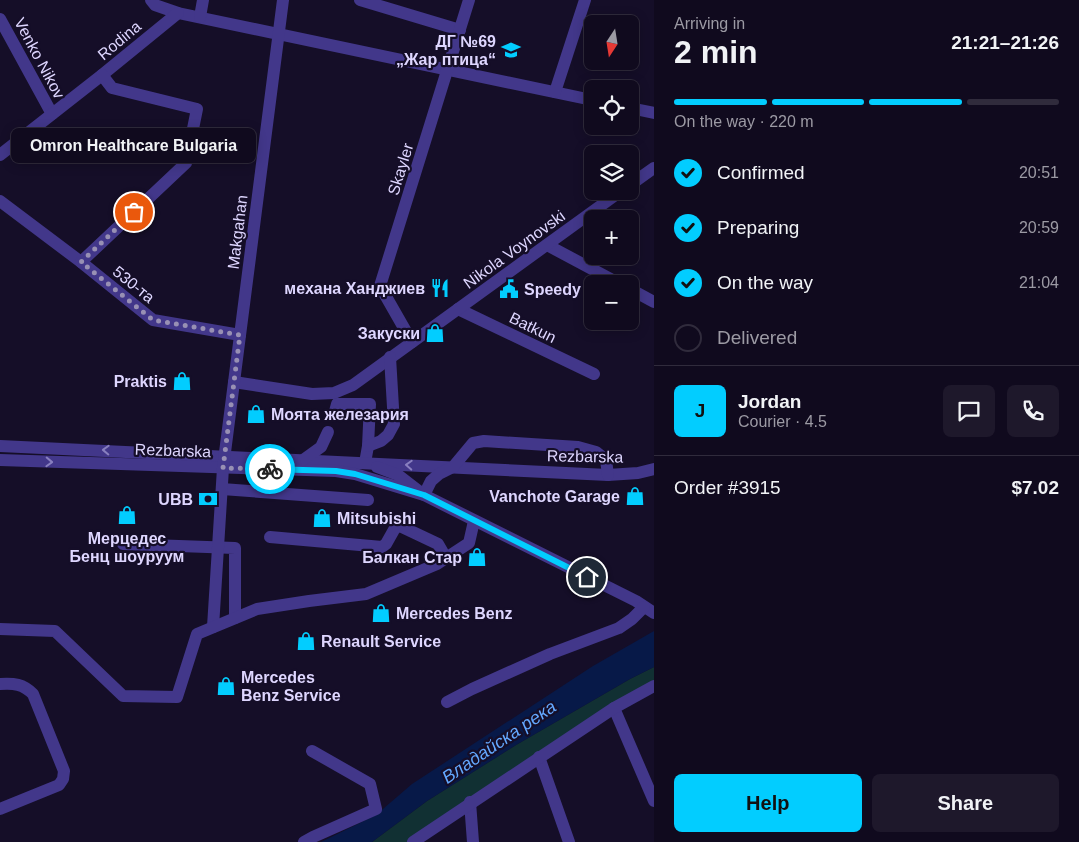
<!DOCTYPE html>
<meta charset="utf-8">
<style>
body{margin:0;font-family:Arial,sans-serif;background:#1e182b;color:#f1f3f6;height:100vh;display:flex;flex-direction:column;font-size:19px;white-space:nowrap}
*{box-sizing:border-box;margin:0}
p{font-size:16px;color:#9c9aa4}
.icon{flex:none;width:28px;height:28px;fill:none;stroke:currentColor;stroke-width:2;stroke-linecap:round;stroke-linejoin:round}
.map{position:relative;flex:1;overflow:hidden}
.details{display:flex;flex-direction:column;background:#100a1e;width:425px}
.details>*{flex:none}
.needle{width:32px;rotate:192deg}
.fabs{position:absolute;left:584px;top:15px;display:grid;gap:10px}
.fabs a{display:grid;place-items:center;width:55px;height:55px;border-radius:8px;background:#100a1e;box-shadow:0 2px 12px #0003,0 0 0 1px #302b3c;font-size:25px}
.pin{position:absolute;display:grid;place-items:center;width:42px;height:42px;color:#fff;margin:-21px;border:2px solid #fff;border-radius:50%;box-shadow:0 1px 5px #0007}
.courier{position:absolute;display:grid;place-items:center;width:50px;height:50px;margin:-25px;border:4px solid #02cdff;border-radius:50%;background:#fff;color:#222;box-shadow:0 1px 6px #0007}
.bubble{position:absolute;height:35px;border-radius:8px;background:#100a1e;box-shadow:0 2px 12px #0003,0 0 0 1px #302b3c;font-size:16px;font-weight:800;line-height:35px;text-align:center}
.headline em{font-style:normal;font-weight:800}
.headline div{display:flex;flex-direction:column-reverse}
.headline{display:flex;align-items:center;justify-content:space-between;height:85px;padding:0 20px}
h1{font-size:32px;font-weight:800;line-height:38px}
.bar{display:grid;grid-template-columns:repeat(4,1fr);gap:8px 5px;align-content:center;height:60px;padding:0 20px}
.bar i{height:6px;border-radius:4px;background:#302b3c}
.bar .active{background:#02cdff}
.bar p{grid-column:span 4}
.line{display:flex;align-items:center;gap:12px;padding:0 20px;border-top:1px solid #302b3c}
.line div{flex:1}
.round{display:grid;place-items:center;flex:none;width:52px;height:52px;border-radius:8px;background:#1e182b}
ol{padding:0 20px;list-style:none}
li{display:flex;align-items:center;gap:15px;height:55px}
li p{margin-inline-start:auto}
li .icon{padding:5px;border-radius:50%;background:#02cdff;color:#111;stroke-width:4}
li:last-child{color:#9c9aa4}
li i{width:28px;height:28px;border:2px solid #302b3c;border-radius:50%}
.primary-button{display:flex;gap:10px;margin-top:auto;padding:10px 20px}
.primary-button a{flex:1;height:58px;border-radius:8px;background:#02cdff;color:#111;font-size:20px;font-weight:800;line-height:58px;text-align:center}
.primary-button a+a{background:#1e182b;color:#f1f3f6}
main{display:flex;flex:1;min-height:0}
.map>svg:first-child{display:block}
.green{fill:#113033}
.water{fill:#071948}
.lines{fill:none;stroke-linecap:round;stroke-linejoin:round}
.minor{stroke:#42378a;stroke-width:12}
.oneway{stroke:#887fbf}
.done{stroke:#9890b4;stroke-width:5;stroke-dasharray:0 9}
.route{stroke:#02cdff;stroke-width:6}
.labels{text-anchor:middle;stroke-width:4.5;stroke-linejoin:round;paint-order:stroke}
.street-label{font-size:16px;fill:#ded6ff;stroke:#150e28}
.poi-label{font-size:16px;font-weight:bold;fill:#ded6ff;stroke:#150e28;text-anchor:end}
.water-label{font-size:18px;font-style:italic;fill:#64a8ff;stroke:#150e28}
</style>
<main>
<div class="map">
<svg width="654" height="842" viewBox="0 0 654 842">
<rect width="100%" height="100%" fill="#150e28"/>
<path class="green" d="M654 667V686L413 842H372L427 801 516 745 630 679Z"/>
<path class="water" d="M654 631V667L630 679 516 745 427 801 372 842H321L376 815 412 784 593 666Z"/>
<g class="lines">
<g class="minor">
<path d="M151 0 155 5 178 13 592 100"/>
<path d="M360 0 460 30"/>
<path d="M200 17 203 0"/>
<path d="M0 19 52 114"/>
<path d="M555 92 585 0"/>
<path d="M630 108 654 113"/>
<path d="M0 155 102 75 178 13"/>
<path d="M630 185 654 168"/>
<path d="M0 201 81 262 153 320 240 335"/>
<path d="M547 245 620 284"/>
<path d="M81 262 186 163 197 109 112 88 102 75"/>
<path d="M630 289 654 302"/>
<path d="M458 309 594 374"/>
<path d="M412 342 380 286 469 0"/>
<path d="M234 382 312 394 334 393 353 385 621 191"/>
<path d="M334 415 337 404H370L368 446 365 463"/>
<path d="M0 446 608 475 638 473 654 469"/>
<path d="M368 446 381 441 388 435 394 424 390 357"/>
<path d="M0 460 336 471 355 474 424 495 636 601 654 613"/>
<path d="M303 460 321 447 328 432"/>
<path d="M377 467 398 475 420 492"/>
<path d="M222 489 368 500"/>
<path d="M424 495 431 481 439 474 453 467 473 443 484 441 578 447 596 452 606 460 608 475"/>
<path d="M270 537 382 547 386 544 395 528 400 526 438 544 446 558"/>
<path d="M123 544 235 548V618"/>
<path d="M213 627 223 468 283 0"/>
<path d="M0 629 55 631 123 696 177 697 197 634 257 609 309 601 366 594 437 564 469 543 474 521"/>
<path d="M0 684C14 683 23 684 33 694L64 771 63 779 59 785 0 809"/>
<path d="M447 702 472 689 550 654 619 628 632 619 644 607"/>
<path d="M614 708 654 801"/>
<path d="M539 757 569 842"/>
<path d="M470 802 473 842"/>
<path d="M304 842 313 837 376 809 370 784 312 751"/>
<path d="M413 842 614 708 654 686"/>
</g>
</g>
<defs><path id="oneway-chevron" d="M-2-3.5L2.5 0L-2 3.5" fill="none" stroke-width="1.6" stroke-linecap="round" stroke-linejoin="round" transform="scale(1.25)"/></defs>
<g class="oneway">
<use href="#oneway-chevron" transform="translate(106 450) rotate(-178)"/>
<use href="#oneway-chevron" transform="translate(49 462) rotate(2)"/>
<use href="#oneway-chevron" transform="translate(409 465) rotate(-177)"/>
</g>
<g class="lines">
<path class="done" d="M134 212 81 262 153 320 240 335 223 468 270 469"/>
<path class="route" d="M270 469 336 471 355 474 424 495 587 577"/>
</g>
<defs>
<g id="school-bare" transform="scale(1.5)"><path d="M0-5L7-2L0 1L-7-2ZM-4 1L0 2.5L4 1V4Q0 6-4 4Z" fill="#02cdff" stroke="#150e28" stroke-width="2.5" paint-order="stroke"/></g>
<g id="restaurant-bare" transform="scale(1.5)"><path d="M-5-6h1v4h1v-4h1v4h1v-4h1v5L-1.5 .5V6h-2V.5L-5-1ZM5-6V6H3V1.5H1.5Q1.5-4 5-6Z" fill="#02cdff" stroke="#150e28" stroke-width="2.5" paint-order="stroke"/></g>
<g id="civic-bare" transform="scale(1.5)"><path d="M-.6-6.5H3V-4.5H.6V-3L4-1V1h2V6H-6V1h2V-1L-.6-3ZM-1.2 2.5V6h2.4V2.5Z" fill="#02cdff" stroke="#150e28" stroke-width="2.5" paint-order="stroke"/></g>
<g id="shop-bare" transform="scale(1.5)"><path d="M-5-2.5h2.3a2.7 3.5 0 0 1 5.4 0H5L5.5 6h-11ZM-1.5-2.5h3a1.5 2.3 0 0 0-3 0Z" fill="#02cdff" stroke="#150e28" stroke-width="2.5" paint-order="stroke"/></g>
<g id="bank-bare" transform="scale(1.5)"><path d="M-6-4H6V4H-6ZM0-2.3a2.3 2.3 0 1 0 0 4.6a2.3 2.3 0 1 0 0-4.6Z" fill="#02cdff" stroke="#150e28" stroke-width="2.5" paint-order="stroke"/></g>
</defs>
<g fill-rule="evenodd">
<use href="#school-bare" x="511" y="50"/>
<use href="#restaurant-bare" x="440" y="288"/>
<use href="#civic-bare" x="509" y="289"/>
<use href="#shop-bare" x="435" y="333"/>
<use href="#shop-bare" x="182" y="381"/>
<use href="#shop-bare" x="256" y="414"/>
<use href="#shop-bare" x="635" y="496"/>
<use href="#bank-bare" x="208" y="499"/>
<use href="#shop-bare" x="127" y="515"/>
<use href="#shop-bare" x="322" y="518"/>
<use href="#shop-bare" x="477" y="557"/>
<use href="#shop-bare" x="381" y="613"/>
<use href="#shop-bare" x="306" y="641"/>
<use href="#shop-bare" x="226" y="686"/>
</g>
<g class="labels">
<g class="street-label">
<text transform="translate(119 40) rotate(-40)" y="6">Rodina</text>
<text transform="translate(40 58) rotate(62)" y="6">Venko Nikov</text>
<text transform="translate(400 169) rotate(-73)" y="6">Skayler</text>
<text transform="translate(237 232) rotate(-83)" y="6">Makgahan</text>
<text transform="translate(514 249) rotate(-36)" y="6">Nikola Voynovski</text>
<text transform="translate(134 284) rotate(39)" y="6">530-та</text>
<text transform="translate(533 327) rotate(26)" y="6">Batkun</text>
<text transform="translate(173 450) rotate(2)" y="6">Rezbarska</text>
<text transform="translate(585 456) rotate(1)" y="6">Rezbarska</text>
</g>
<g class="poi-label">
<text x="496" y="47">ДГ №69<tspan x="496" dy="18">„Жар птица“</tspan></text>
<text x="425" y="294">механа Ханджиев</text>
<text x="524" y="295" text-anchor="start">Speedy</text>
<text x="420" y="339">Закуски</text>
<text x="167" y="387">Praktis</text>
<text x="271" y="420" text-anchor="start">Моята железария</text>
<text x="620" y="502">Vanchote Garage</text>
<text x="193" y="505">UBB</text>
<text x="337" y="524" text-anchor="start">Mitsubishi</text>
<text x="127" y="544" text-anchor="middle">Мерцедес<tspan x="127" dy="18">Бенц шоуруум</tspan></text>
<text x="462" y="563">Балкан Стар</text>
<text x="396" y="619" text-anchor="start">Mercedes Benz</text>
<text x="321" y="647" text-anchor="start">Renault Service</text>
<text x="241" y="683" text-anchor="start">Mercedes<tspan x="241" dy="18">Benz Service</tspan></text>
</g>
<g class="water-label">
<text transform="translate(499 742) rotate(-34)" y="6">Владайска река</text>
</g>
</g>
</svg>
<div class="fabs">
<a><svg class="needle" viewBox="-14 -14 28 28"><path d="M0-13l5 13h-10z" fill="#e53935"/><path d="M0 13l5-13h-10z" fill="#9c9aa4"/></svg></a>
<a><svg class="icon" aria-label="locate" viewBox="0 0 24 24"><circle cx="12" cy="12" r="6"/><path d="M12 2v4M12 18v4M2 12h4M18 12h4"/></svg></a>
<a><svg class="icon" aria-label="layers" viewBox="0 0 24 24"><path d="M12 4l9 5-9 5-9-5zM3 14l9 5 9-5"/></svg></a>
<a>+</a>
<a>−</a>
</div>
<div class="pin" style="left:134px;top:212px;background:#ea580c"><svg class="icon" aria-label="bag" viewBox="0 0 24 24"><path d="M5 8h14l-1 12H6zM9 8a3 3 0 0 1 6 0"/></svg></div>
<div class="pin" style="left:587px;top:577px;background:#1f2937"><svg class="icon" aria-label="home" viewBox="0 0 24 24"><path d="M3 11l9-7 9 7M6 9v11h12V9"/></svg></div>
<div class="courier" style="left:270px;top:469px"><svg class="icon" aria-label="bike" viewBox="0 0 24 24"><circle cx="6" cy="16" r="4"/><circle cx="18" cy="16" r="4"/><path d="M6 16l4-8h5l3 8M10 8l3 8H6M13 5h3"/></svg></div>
<div class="bubble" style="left:11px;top:128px;width:245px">Omron Healthcare Bulgaria</div>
</div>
<section class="details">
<div class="headline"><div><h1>2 min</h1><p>Arriving in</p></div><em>21:21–21:26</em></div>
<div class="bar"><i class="active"></i><i class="active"></i><i class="active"></i><i></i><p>On the way · 220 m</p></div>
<ol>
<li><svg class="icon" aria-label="check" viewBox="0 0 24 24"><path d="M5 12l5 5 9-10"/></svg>Confirmed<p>20:51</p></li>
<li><svg class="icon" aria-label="check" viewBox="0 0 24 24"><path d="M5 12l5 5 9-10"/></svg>Preparing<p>20:59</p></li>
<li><svg class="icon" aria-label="check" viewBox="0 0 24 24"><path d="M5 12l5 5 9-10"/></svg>On the way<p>21:04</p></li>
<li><i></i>Delivered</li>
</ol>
<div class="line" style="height:90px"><b class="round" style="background:#02cdff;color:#111">J</b><div><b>Jordan</b><p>Courier · 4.5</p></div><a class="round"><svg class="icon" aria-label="chat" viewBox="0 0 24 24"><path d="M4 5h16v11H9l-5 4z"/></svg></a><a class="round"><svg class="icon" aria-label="phone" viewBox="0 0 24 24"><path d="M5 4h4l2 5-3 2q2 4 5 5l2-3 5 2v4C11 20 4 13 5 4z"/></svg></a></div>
<div class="line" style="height:65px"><div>Order #3915</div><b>$7.02</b></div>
<div class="primary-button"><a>Help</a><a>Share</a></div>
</section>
</main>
